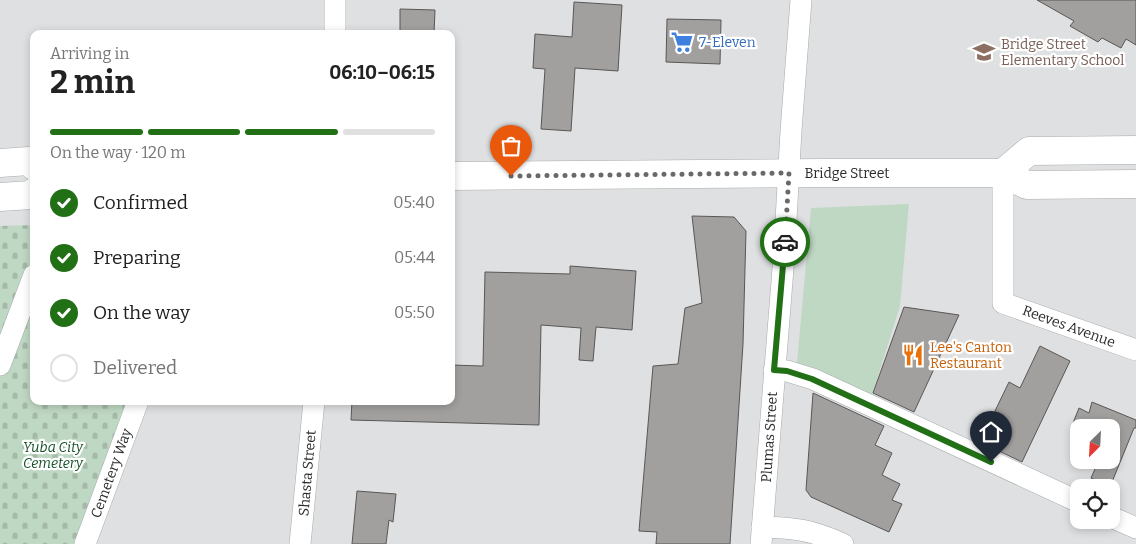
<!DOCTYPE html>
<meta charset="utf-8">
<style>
body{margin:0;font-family:Bitter,serif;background:#f2f2f2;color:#222;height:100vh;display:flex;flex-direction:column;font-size:19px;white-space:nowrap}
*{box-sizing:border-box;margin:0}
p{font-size:16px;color:#767676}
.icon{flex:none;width:28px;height:28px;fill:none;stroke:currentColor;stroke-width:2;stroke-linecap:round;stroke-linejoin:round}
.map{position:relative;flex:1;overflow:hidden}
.sheet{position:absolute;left:30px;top:30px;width:425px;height:375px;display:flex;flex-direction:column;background:#fff;border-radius:10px;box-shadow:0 2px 8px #0003}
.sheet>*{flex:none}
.needle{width:32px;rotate:204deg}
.fabs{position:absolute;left:1070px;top:419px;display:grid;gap:10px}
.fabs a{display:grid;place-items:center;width:50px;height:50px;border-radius:10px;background:#fff;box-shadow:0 2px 8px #0003;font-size:25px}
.pin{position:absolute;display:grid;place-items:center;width:42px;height:42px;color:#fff;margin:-51px -21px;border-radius:50% 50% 50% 0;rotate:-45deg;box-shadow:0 0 5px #0007}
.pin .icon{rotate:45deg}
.courier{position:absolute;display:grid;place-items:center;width:50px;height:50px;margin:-25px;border:4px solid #217016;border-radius:50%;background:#fff;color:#222;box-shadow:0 1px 6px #0007}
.headline em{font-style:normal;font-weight:700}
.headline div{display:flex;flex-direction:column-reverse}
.headline{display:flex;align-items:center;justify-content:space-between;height:85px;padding:0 20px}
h1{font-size:32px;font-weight:700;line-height:38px}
.bar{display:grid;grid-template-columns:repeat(4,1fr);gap:8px 5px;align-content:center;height:60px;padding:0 20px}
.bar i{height:6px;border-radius:4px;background:#e0e0e0}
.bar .on{background:#217016}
.bar p{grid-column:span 4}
ol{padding:0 20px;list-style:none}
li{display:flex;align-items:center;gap:15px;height:55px}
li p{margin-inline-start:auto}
li .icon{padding:5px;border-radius:50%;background:#217016;color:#fff;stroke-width:4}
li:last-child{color:#767676}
li i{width:28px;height:28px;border:2px solid #e0e0e0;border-radius:50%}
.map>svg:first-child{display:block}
.cemetery{fill:url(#cemetery-stones)}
.park{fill:#bfd8c3}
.building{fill:#a2a09f;stroke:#595756}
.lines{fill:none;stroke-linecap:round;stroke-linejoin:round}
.minor-casing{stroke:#a8aaac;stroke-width:22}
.major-casing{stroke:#a8aaac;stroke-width:29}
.minor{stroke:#fff;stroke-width:21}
.major{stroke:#fff;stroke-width:28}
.done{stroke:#69696a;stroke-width:5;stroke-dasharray:0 9}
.route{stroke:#217016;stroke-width:6}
.labels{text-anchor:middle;stroke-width:4.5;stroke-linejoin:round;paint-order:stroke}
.shop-label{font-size:14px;fill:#366cbe;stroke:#fff;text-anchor:start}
.education-label{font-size:14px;fill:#785e54;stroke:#fff;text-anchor:start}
.street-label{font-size:14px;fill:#29292a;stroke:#fff}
.food-label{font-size:14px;fill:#c56008;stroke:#fff;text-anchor:start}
.park-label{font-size:14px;font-style:italic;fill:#165128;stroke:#fff}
</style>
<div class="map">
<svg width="1136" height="544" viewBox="0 0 1136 544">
<defs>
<pattern id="cemetery-stones" width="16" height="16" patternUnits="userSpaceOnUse" patternTransform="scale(1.25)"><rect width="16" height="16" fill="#bfd8c3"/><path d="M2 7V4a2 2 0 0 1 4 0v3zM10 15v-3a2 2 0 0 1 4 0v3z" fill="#a4b9a8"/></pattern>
</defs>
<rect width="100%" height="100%" fill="#dfe0e2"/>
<path class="cemetery" d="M34 225V401H129L77 544H0V226Z"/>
<path class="park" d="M909 204 900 306 869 405 796 374 811 208Z"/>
<g class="building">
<path d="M1037 0H1136V45L1126 39 1121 48 1102 38 1098 42 1070 26 1074 21Z"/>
<path d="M574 2 622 5 618 71 575 68 571 131 541 129 545 69 533 68 535 34 572 37Z"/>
<path d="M400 9 435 10 434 34H400Z"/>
<path d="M667 19 721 20 720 64 666 62Z"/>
<path d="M692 216 734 217 746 231 743 344 730 544H656L657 532 639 531 653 366 678 364 685 308 702 303Z"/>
<path d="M570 266 636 271 632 330 596 327 593 361 579 360 581 328 541 325 539 425 351 420 352 401H451V365L483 366 485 272 570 274Z"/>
<path d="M904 307 959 315 914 412 873 393Z"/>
<path d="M1040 346 1070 361 1022 462 980 442 1009 382 1020 388Z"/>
<path d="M813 393 884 426 875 445 892 453 882 475 900 484 892 500 902 504 889 532 811 497 806 490Z"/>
<path d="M1092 402 1136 420V428H1134L1110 487 1091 478 1099 460H1111V428H1071L1079 408 1089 413Z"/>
<path d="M357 491 396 494 393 522 389 520 386 544H352Z"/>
</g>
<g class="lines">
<g class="minor-casing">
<g id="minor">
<path d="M335 34V0"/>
<path d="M1003 173V303L1136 350"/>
<path d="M0 365 34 275"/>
<path d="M774 370 787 371 813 379 1079 502"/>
<path d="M1111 517 1136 528"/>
<path d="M762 527C797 528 811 530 843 544"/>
<path d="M85 544 138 401"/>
<path d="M300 544 314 401"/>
<path d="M761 544 784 256 791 131 801 0"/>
</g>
</g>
<g class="major-casing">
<g id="major">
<path d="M0 163 29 161 34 166"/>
<path d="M1003 173 1029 151 1136 150"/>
<path d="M451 176 822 173H1003L1027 185 1136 184"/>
<path d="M0 197 31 195 34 192"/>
</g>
</g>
<use href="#minor" class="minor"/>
<use href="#major" class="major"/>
</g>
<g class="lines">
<path class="done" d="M511 176 789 173 785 242"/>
<path class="route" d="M785 242 774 370 787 371 812 379 991 462"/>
</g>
<defs>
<g id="supermarket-bare" transform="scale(1.725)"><path d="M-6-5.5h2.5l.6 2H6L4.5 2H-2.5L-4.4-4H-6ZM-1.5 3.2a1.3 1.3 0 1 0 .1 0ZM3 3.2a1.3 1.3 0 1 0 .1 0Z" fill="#3f7fe0" stroke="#fff" stroke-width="2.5" paint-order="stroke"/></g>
<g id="school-bare" transform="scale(1.725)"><path d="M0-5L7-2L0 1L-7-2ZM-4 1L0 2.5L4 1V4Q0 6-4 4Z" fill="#8d6e63" stroke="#fff" stroke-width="2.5" paint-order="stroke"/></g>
<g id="restaurant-bare" transform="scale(1.725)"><path d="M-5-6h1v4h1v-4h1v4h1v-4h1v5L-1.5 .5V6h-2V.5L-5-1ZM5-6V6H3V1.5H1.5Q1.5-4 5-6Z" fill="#e8710a" stroke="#fff" stroke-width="2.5" paint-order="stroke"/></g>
</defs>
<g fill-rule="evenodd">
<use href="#supermarket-bare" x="682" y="42"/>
<use href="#school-bare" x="984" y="52"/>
<use href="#restaurant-bare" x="913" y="355"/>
</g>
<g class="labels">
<g class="shop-label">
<text x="699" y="47">7-Eleven</text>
</g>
<g class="education-label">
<text x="1001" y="49">Bridge Street<tspan x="1001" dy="16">Elementary School</tspan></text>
</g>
<g class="street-label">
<text x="847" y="178">Bridge Street</text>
<text transform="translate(1069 326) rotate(20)" y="5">Reeves Avenue</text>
<text transform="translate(769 437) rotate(-86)" y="5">Plumas Street</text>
<text transform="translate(111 473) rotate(-70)" y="5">Cemetery Way</text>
<text transform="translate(307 473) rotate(-85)" y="5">Shasta Street</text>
</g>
<g class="food-label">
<text x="930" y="352">Lee's Canton<tspan x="930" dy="16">Restaurant</tspan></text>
</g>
<g class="park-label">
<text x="53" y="452">Yuba City<tspan x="53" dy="16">Cemetery</tspan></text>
</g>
</g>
</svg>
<div class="fabs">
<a><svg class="needle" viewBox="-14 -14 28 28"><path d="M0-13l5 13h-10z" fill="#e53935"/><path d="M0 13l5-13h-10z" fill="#767676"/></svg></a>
<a><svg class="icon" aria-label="locate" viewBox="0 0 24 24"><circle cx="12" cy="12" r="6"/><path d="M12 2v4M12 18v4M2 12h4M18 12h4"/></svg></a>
</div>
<div class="pin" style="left:511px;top:176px;background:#ea580c"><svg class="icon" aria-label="bag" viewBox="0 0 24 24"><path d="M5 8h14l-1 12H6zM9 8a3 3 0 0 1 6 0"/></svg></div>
<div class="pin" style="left:991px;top:462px;background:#1f2937"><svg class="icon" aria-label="home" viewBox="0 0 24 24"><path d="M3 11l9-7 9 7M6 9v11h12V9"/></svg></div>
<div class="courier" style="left:785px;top:242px"><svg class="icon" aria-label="car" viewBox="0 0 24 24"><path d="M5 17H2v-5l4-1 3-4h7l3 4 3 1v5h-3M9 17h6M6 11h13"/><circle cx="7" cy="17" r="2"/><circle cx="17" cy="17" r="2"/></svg></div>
<section class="sheet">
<div class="headline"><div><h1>2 min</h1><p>Arriving in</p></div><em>06:10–06:15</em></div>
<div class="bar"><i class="on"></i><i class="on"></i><i class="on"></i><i></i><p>On the way · 120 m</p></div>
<ol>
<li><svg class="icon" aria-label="check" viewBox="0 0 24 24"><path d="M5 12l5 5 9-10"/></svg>Confirmed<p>05:40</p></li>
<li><svg class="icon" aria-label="check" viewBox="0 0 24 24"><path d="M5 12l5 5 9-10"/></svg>Preparing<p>05:44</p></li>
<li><svg class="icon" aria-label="check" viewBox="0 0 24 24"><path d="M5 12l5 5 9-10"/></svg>On the way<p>05:50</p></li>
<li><i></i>Delivered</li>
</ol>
</section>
</div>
